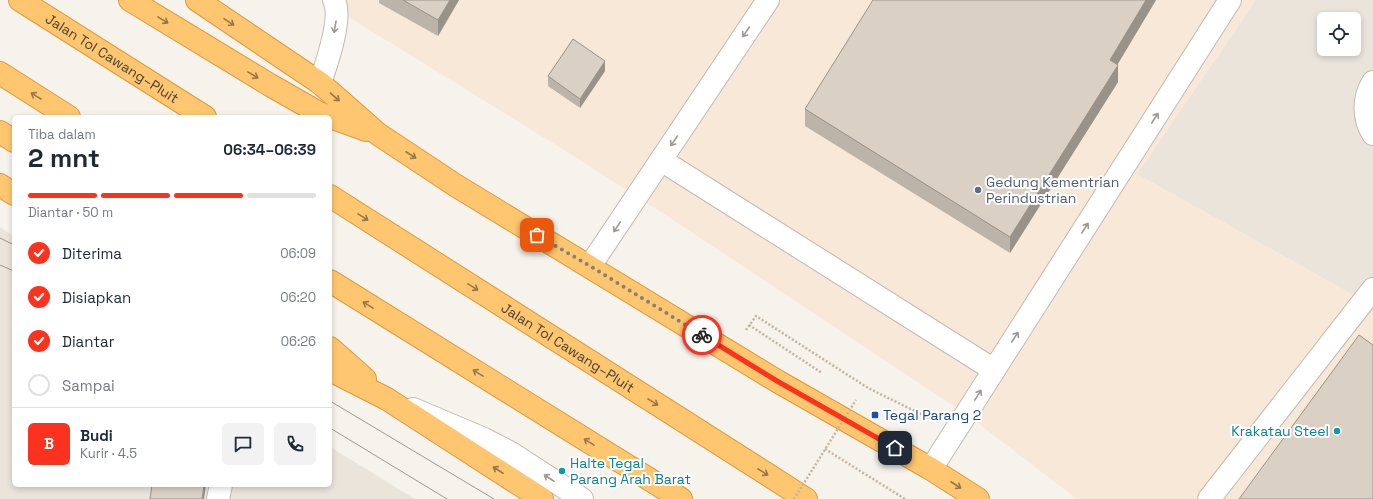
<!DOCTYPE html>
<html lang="id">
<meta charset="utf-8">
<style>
body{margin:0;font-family:"Space Grotesk",sans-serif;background:#f2f2f3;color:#1f2937;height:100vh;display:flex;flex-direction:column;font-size:15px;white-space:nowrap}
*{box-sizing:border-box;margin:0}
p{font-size:13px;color:#747a83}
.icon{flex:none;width:22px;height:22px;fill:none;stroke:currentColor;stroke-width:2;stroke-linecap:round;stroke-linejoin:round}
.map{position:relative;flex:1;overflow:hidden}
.sheet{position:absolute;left:12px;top:115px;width:320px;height:372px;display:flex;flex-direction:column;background:#fff;border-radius:6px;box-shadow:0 2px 6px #0003}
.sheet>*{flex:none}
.controls{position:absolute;left:1317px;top:12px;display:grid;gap:8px}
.controls a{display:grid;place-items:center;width:44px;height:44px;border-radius:6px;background:#fff;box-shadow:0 2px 6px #0003;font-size:20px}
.pin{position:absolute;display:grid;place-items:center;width:34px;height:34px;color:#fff;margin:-17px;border-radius:8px;box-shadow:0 2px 6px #0006}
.courier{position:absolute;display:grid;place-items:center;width:40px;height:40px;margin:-20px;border:3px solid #fb321e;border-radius:50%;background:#fff;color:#222;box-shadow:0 1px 5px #0007}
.head em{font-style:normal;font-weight:800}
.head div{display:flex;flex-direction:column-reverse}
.head{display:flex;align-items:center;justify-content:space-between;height:68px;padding:0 16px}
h1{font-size:26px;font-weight:800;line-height:30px}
.bar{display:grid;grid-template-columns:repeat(4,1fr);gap:6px 4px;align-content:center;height:48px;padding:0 16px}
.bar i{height:5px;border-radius:3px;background:#e0e1e3}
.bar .on{background:#fb321e}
.bar p{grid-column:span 4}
.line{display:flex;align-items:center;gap:10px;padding:0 16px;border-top:1px solid #e0e1e3}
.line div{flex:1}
.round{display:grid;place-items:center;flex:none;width:42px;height:42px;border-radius:6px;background:#f2f2f3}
ol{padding:0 16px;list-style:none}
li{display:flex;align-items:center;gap:12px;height:44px}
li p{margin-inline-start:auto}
li .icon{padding:4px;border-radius:50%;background:#fb321e;color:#fff;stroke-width:4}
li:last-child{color:#747a83}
li i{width:22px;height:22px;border:2px solid #e0e1e3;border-radius:50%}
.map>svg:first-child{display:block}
.residential{fill:#eae4da;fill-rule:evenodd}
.commercial{fill:#f7e8d8}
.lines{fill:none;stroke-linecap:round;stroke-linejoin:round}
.minor-casing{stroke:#c2baae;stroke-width:24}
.highway-casing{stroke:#df993d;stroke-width:24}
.path{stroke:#c4b49f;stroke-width:2.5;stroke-dasharray:2 2;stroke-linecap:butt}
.minor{stroke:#fff;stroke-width:22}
.highway{stroke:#fec66e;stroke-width:22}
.tram{stroke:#9a9a9a;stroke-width:1}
.path-bridge{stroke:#c4b49f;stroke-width:2.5;stroke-dasharray:2 2;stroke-linecap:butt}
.wall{fill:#bcb3a9}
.shaded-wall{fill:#999289}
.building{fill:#dbd0c4;stroke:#999289}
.oneway{stroke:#93774e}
.oneway2{stroke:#9c9892}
.done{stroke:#878078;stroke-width:4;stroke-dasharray:0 7.2}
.route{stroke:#fb321e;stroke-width:5}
.service-dot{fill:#5c6f8a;stroke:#fff;stroke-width:1.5}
.transit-dot{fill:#1a4fb4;stroke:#fff;stroke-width:1.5}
.culture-dot{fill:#0f9aa8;stroke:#fff;stroke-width:1.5}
.labels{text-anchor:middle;stroke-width:4;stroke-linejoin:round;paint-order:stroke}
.street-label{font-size:14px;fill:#4b4339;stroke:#fff}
.service-label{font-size:14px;fill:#4e5e75;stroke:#fff;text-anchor:start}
.transit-label{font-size:14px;fill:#164399;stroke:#fff;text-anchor:start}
.culture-label{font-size:14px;fill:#0d838f;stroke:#fff;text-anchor:end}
</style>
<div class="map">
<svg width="1373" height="499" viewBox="0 0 1373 499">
<rect width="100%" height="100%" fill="#f6f2ec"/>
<g class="residential">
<path d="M1256 0H1373V306L1137 174ZM1324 19H1354V49H1324Z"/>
<path d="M0 227 14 237V485H330V447L415 499H0Z"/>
</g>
<path class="commercial" d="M321 0H1256L1137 174 1373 306V499H1077L966 414 667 216 569 153Z"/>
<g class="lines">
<g class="minor-casing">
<g id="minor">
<path d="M1373 82C1363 98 1363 118 1373 134"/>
<path d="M320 83C326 65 343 18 334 0"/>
<path d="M661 160 994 370"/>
<path d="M590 266 768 0"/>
<path d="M413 409 484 439 511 453 582 499"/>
<path d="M931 469 1230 0"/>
<path d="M218 499 221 485"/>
<path d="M1209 499 1373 289"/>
</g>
</g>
<g class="highway-casing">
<g id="highway">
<path id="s1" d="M20 0 205 117"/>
<path d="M130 0 270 85 319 113 366 130"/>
<path d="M197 0 320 83 378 134 455 185 777 381 931 469 978 499"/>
<path d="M0 73 69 117"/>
<path d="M0 132 14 141"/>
<path d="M0 185 14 194"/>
<path id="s2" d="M330 196 806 499"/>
<path d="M330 281 681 499"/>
<path d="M330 348 365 379"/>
<path d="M330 370 387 399 542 499"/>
</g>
</g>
<g class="path">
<path d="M749 325 822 373"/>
<path d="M746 330 756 316 868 388 931 419"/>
<path d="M825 449 905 499"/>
</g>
<use href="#minor" class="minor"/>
<use href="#highway" class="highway"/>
<g class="tram">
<path d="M0 238 14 245"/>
<path d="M0 265 14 271"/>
<path d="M330 401 494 499"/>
<path d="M330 428 447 499"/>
</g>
<path class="path-bridge" d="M794 499 856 400"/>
</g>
<g class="wall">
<path d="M379 0H459L438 36 379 3Z"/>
<path d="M1156 0 1117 65 1118 82 1010 253 805 126V109Z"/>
<path d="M605 71 580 108 548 86V76Z"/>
</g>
<g class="shaded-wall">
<path d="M450 0H459L438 36V20Z"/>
<path d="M1146 0H1156L1110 77V60Z"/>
<path d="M605 61V71L580 108V99Z"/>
<path d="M1118 65V82L1010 253V237Z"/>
<path d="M204 485H206L204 499H202Z"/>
</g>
<g class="building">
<path d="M403 0H450L438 20Z"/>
<path d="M873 0H1146L1110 60 1118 65 1010 237 805 109Z"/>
<path d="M573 39 605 61 580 99 548 76Z"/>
<path d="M1359 335 1373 345V499H1239Z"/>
<path d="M152 485H204L202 499H150Z"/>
</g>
<defs><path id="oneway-shaft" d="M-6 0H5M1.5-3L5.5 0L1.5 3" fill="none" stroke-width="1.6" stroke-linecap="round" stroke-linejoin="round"/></defs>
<g class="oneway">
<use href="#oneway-shaft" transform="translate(163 20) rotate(31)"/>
<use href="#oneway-shaft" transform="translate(229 22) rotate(34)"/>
<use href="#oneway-shaft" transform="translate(253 75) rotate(31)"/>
<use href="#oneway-shaft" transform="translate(36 96) rotate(-148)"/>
<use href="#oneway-shaft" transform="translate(335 97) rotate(41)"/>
<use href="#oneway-shaft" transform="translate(411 155) rotate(33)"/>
<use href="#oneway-shaft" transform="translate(363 217) rotate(32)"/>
<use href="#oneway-shaft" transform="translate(473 287) rotate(32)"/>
<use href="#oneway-shaft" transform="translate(368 305) rotate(-148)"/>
<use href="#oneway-shaft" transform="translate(478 373) rotate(-148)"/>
<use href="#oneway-shaft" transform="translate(653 402) rotate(32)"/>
<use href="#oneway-shaft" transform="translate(589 442) rotate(-148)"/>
<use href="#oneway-shaft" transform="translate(498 470) rotate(-147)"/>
<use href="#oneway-shaft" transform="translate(763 472) rotate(32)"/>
<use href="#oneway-shaft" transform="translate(956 485) rotate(33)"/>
</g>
<g class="oneway2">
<use href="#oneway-shaft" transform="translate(335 27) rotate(100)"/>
<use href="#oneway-shaft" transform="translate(746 32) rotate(124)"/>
<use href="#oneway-shaft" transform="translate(1155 118) rotate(-57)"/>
<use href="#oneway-shaft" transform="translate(674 141) rotate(124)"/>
<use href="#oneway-shaft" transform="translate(617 227) rotate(124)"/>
<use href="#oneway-shaft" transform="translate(1085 228) rotate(-57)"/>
<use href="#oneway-shaft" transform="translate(1015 337) rotate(-57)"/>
<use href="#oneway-shaft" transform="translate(978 395) rotate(-58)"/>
<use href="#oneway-shaft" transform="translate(549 478) rotate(-147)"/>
</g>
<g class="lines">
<path class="done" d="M537 235 590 266 702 335"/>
<path class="route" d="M702 335 777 381 895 448"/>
</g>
<circle class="service-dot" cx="978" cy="190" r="4"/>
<rect class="transit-dot" x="871" y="411" width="8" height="8" rx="2"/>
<g class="culture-dot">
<circle cx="1337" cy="431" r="4"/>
<circle cx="562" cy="471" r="4"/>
</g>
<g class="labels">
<g class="street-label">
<text dy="5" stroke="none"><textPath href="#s1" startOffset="109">Jalan Tol Cawang–Pluit</textPath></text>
<text dy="5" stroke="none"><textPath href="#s2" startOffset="282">Jalan Tol Cawang–Pluit</textPath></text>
</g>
<g class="service-label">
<text x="986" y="187">Gedung Kementrian<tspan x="986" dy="16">Perindustrian</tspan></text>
</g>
<g class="transit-label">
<text x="883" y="420">Tegal Parang 2</text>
</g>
<g class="culture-label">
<text x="1329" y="436">Krakatau Steel</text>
<text x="570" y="468" text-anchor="start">Halte Tegal<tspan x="570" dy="16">Parang Arah Barat</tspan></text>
</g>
</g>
</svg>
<div class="controls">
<a><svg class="icon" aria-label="locate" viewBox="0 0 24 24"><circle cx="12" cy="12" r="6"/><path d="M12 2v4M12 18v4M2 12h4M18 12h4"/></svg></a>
</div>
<div class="pin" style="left:537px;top:235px;background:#ea580c"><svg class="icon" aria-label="bag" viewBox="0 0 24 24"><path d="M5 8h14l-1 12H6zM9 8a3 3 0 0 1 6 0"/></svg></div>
<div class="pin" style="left:895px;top:448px;background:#1f2937"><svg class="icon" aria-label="home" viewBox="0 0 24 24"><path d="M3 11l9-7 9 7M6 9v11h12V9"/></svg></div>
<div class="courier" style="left:702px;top:335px"><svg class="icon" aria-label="bike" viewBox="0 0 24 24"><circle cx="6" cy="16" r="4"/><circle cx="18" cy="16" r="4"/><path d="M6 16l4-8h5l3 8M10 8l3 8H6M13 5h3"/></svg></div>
<section class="sheet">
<div class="head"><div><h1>2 mnt</h1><p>Tiba dalam</p></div><em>06:34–06:39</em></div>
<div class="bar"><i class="on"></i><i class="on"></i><i class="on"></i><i></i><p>Diantar · 50 m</p></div>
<ol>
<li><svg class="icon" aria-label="check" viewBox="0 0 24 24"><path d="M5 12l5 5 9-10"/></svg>Diterima<p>06:09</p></li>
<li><svg class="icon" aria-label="check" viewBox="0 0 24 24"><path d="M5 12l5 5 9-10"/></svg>Disiapkan<p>06:20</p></li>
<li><svg class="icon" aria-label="check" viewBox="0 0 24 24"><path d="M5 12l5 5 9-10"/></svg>Diantar<p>06:26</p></li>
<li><i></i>Sampai</li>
</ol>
<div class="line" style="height:72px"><b class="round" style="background:#fb321e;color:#fff">B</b><div><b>Budi</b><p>Kurir · 4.5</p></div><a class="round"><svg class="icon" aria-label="chat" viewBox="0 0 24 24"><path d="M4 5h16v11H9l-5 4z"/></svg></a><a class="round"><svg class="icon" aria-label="phone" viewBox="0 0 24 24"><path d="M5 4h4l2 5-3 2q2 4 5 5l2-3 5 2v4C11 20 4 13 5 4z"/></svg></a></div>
</section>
</div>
